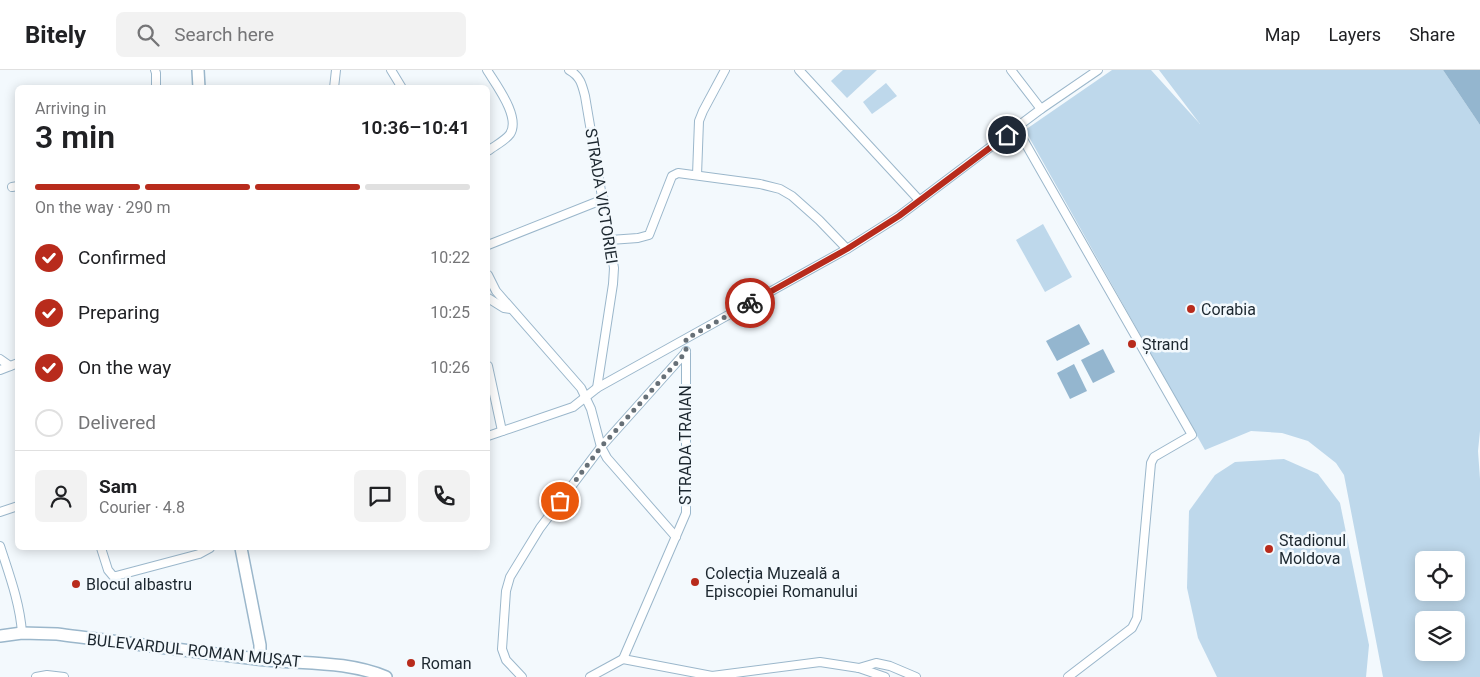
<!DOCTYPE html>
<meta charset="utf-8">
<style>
body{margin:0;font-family:Roboto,sans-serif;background:#f2f2f2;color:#202124;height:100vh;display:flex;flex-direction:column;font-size:19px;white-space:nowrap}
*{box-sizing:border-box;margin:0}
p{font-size:16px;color:#757577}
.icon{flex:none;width:28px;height:28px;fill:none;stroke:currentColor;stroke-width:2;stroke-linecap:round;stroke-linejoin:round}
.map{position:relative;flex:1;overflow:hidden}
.drawer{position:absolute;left:15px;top:15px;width:475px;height:465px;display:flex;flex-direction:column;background:#fff;border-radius:8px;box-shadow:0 2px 12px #0003}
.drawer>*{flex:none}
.fabs{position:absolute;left:1415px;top:481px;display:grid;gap:10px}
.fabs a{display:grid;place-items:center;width:50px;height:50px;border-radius:8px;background:#fff;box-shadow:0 2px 12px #0003;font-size:25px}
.pin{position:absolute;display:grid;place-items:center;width:42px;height:42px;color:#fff;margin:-21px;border:2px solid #fff;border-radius:50%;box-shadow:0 1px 5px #0007}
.courier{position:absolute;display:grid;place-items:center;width:50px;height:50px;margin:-25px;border:4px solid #b82b1c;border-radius:50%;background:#fff;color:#222;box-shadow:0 1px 6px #0007}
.summary em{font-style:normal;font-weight:600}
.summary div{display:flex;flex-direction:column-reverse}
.summary{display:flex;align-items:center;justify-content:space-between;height:85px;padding:0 20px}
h1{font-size:32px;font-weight:600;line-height:38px}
.bar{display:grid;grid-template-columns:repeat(4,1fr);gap:8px 5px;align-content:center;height:60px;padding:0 20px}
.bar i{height:6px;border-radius:4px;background:#e0e0e0}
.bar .on{background:#b82b1c}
.bar p{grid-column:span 4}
.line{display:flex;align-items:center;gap:12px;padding:0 20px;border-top:1px solid #e0e0e0}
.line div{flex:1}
.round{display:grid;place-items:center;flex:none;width:52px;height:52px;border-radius:8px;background:#f2f2f2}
ol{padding:0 20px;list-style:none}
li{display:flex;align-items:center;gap:15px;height:55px}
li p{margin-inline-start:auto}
li .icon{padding:5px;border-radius:50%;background:#b82b1c;color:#fff;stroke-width:4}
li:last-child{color:#757577}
li i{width:28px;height:28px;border:2px solid #e0e0e0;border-radius:50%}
header{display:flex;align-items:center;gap:30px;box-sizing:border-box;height:70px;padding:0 25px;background:#fff;border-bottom:1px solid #e0e0e0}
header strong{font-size:24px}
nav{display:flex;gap:28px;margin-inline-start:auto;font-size:18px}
.search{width:350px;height:45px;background:#f2f2f2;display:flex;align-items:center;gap:12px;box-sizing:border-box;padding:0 18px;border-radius:8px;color:#757577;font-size:19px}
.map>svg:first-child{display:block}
.green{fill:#bed8eb;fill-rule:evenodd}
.water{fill:#94b6cf}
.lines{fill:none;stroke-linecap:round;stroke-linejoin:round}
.minor-casing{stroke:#9bb7cb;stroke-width:10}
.primary-casing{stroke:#9bb7cb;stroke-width:14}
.minor{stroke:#fff;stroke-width:8}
.primary{stroke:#fff;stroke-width:11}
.done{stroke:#677077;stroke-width:5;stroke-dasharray:0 9}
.route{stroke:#b82b1c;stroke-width:6}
.poi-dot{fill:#b82b1c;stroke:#f3f9fd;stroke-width:2}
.labels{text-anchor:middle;stroke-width:5;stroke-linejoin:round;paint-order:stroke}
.street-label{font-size:16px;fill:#1c272f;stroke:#f3f9fd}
.poi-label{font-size:16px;fill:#1c272f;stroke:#f3f9fd;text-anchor:start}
</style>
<header>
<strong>Bitely</strong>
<div class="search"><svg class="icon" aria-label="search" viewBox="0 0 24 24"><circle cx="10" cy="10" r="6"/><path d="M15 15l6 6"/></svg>Search here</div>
<nav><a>Map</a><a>Layers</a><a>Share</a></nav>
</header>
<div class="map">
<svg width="1480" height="607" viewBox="0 0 1480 607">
<rect width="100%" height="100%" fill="#f3f9fd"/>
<g class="green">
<path d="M843 0H877L847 28 831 11Z"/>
<path d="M1112 0H1151L1200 54 1159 0H1443L1480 55V361L1478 381 1480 409V607H1383L1344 405 1336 393 1308 371 1282 363 1251 361 1205 380 1025 60ZM1424 490H1456V522H1424ZM1424 550H1456V582H1424Z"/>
<path d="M886 13 897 26 872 44 863 32Z"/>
<path d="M1043 154 1072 207 1045 222 1016 170Z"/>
<path d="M1284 389 1318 404 1340 433 1369 575 1366 607H1217L1198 568 1187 518 1189 441 1215 405 1235 392Z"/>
</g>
<g class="water">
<path d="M1443 0H1480V55Z"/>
<path d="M1079 254 1090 274 1057 291 1046 271Z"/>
<path d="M1103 279 1115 302 1093 313 1081 290Z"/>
<path d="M1074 294 1087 321 1070 329 1057 303Z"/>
</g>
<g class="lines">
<g class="minor-casing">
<g id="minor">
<path d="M155 0 156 3V18"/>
<path d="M391 0 402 18"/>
<path d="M487 0C496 15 521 47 510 64 505 71 494 76 488 81"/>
<path d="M569 0C580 6 582 14 585 26L614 198 613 214 597 318"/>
<path d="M799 0 919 130"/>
<path d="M1011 0 1041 39"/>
<path d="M334 18 336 0"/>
<path d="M1016 57 1192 365 1154 387 1151 393 1137 548 1132 558 1068 607"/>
<path d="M697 105 699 51 703 41 725 0"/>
<path d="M12 117 18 116"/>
<path d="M610 170 638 168 649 165 672 106 678 103 760 114 780 119 792 126 819 150 847 179"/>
<path d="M488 175 604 129"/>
<path d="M488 205 496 221 581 318 591 339 601 377 607 388 676 467"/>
<path d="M488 228 504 238 511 239"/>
<path d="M0 289 10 296"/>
<path d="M488 296 502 361"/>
<path d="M0 300 18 293"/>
<path d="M488 366 573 337 597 318 847 179 899 146 1041 39 1098 0"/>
<path d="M0 442 18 436"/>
<path d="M0 476C9 504 20 533 22 563"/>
<path d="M101 478 108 500 113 506H116L199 484 210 478"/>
<path d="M623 589 686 443V281"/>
<path d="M859 598 876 593 890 596 916 607"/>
<path d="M36 607 47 605 64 607"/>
<path d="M522 607 506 590 502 579 506 521 510 507 540 458 601 377 686 282"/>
<path d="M590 607 623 589 712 606 820 592 859 598 885 607"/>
</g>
</g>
<g class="primary-casing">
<g id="primary">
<path d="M198 0 199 18"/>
<path d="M241 478 260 575V589"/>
<path d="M0 566 22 563 57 564C127 573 196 582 266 590 307 594 347 591 386 607"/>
</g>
</g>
<use href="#minor" class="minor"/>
<use href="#primary" class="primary"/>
</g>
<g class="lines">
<path class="done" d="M560 431 601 377 686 282V269L750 233"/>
<path class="route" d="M750 233 847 179 899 146 1007 65"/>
</g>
<g class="poi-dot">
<circle cx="1191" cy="239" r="5"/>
<circle cx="1132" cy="274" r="5"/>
<circle cx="1269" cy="479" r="5"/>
<circle cx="695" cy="512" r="5"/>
<circle cx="76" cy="514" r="5"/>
<circle cx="411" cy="593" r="5"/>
</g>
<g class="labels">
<g class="street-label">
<text transform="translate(602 126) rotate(81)" y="6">STRADA VICTORIEI</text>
<text transform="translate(685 375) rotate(-90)" y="6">STRADA TRAIAN</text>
<text transform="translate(194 580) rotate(6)" y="6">BULEVARDUL ROMAN MUȘAT</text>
</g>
<g class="poi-label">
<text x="1201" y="245">Corabia</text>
<text x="1142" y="280">Ștrand</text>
<text x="1279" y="476">Stadionul<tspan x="1279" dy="18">Moldova</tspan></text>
<text x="705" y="509">Colecția Muzeală a<tspan x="705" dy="18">Episcopiei Romanului</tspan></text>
<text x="86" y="520">Blocul albastru</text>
<text x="421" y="599">Roman</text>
</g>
</g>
</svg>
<div class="fabs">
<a><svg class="icon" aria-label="locate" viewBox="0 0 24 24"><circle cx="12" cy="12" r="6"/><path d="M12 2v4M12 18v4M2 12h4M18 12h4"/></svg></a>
<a><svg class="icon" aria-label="layers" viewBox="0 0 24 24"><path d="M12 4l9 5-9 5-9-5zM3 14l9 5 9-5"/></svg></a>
</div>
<div class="pin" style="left:560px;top:431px;background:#ea580c"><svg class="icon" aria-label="bag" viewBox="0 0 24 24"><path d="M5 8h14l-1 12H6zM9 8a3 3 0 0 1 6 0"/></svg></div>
<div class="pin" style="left:1007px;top:65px;background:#1f2937"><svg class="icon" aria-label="home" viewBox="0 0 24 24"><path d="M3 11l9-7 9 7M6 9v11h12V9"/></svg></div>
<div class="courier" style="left:750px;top:233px"><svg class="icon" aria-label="bike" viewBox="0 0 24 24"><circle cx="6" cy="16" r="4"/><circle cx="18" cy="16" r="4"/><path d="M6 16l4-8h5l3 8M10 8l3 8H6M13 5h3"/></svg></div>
<section class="drawer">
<div class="summary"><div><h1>3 min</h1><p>Arriving in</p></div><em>10:36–10:41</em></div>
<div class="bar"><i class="on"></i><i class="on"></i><i class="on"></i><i></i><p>On the way · 290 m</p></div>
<ol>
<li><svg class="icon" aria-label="check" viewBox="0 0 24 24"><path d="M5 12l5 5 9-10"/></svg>Confirmed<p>10:22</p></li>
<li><svg class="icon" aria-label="check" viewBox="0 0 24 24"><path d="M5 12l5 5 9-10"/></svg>Preparing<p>10:25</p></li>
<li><svg class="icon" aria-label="check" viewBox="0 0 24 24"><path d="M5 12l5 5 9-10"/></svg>On the way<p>10:26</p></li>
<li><i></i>Delivered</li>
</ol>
<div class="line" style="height:90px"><a class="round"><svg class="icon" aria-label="person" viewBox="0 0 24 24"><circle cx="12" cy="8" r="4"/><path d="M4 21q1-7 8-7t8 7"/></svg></a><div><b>Sam</b><p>Courier · 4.8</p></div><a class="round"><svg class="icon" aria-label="chat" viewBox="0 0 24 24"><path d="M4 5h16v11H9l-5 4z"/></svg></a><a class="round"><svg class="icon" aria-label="phone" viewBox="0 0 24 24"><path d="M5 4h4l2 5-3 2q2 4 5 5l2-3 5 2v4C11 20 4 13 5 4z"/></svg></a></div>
</section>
</div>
